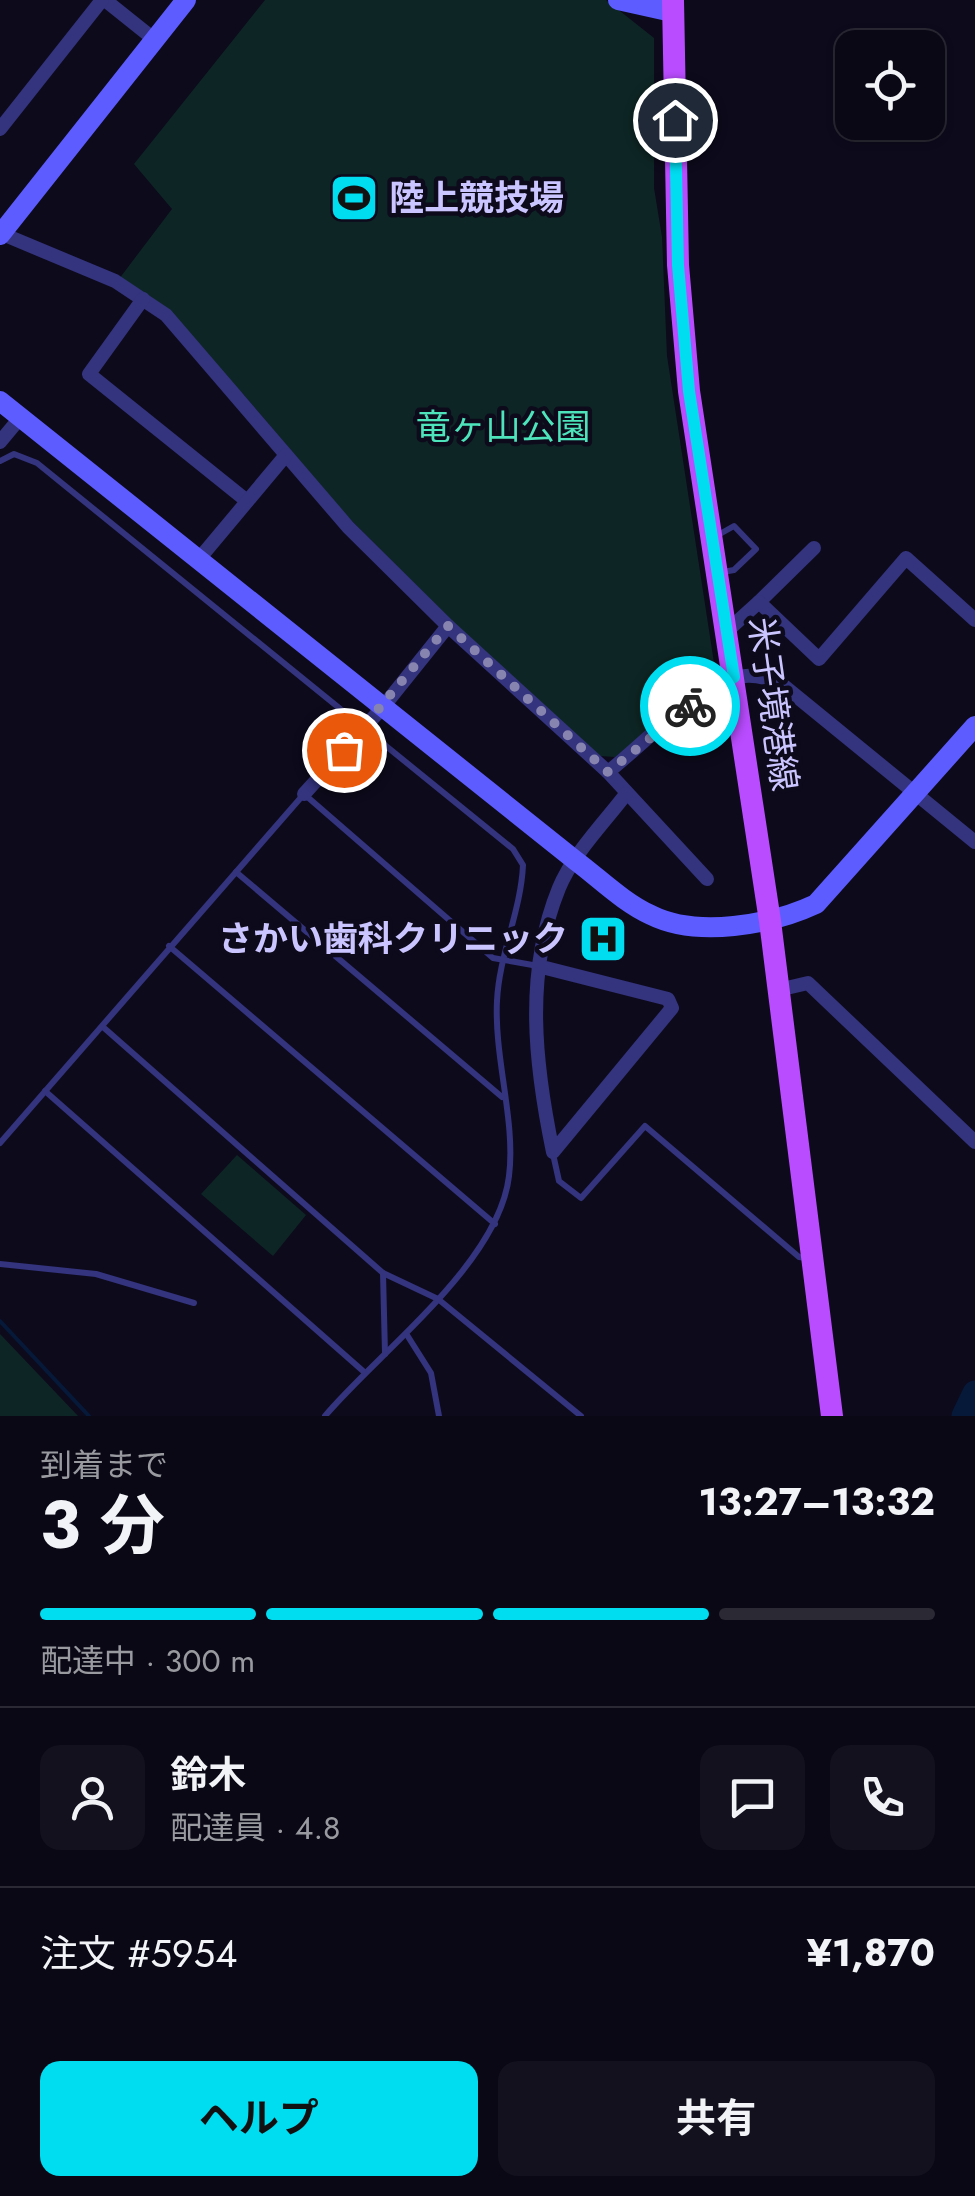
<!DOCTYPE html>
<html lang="ja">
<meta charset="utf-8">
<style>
body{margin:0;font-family:Jost,"Noto Sans JP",sans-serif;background:#13111e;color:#f1f3f6;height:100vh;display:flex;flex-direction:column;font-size:38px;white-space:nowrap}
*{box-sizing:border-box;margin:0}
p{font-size:32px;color:#999aa0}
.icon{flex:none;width:55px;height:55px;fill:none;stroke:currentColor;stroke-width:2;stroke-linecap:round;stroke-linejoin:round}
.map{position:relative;height:1416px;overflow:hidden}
.side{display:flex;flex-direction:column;background:#0a0815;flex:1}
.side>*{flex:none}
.controls{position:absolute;left:835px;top:30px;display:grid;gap:20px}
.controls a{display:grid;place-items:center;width:110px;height:110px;border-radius:20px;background:#0a0815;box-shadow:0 2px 8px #0004,0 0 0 2px #2a2934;font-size:50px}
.pin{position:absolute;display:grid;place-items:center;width:85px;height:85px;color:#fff;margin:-42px;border:5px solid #fff;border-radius:50%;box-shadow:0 2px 10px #0007}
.courier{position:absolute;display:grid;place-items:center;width:100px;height:100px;margin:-50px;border:8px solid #00dcf0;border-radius:50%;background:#fff;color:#222;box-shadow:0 2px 12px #0007}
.head em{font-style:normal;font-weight:700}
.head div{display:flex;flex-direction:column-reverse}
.head{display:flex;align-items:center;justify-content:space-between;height:170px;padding:0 40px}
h1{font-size:65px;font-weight:700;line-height:75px}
.bar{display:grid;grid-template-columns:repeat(4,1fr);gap:15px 10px;align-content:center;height:120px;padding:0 40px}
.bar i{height:12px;border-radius:8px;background:#2a2934}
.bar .current{background:#00dcf0}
.bar p{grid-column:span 4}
.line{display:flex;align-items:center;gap:25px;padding:0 40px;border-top:2px solid #2a2934}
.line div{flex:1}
.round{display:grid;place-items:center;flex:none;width:105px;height:105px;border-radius:20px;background:#13111e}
.primary-button{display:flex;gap:20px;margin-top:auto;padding:20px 40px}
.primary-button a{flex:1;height:115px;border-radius:20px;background:#00dcf0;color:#111;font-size:40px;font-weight:700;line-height:115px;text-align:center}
.primary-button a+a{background:#13111e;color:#f1f3f6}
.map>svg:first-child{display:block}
.green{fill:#0d2625}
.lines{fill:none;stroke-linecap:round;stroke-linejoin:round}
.stream{stroke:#061939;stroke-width:4}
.river{stroke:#061939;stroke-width:25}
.lane{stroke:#34337d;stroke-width:6}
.street{stroke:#34337d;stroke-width:14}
.secondary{stroke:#5d5cff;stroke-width:20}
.primary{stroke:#b94cff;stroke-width:22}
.done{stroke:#8884b0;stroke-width:10;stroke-dasharray:0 18}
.route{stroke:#00dcf0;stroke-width:12}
.labels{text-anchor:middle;stroke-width:9;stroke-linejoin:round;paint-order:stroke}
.poi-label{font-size:35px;font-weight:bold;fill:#cbc5ff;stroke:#0d0a1c;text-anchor:start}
.park-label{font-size:35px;fill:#4de3bb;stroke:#0d0a1c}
.street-label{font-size:35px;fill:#cbc5ff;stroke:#0d0a1c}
</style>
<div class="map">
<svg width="975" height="1416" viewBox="0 0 975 1416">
<rect width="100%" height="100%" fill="#0d0a1c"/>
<g class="green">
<path d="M265 0H606L654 38V188L662 237 667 356 716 676 615 757 600 756 454 623 344 513 244 395 119 279 172 209 134 164Z"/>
<path d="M237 1155 306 1215 273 1256 201 1194Z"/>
<path d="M0 1334 78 1416H0Z"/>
</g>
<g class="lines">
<path class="stream" d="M0 1321 89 1416"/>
<path class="river" d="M964 1416 975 1393"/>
<g class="lane">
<path d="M0 461 14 454 37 463 513 849 523 865C521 911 499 955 497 1001 494 1058 516 1122 509 1176 499 1263 379 1352 325 1416"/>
<path d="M718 535 734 526 756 549 734 570 723 572"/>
<path d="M236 872 502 1097"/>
<path d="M169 946 495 1224"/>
<path d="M103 1027 383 1273 438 1299 581 1416"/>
<path d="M45 1091 363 1371"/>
<path d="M0 1143 304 794 493 958 538 966"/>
<path d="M553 1154 559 1181 581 1198 645 1126 799 1257 806 1258"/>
<path d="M0 1264 96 1274 194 1303"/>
<path d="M383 1273 385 1354"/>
<path d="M407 1335 431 1373 439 1416"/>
</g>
<g class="street">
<path d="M105 0 155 40"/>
<path d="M0 129 102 0"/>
<path d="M0 233 115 281 166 315 348 527 448 626 608 772 707 879"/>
<path d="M143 299 89 374 247 501"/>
<path d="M0 442 20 418"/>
<path d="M199 559 286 455"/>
<path d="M759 602 814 548"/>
<path d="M727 631 759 602 819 659 906 558 975 620"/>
<path d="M608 772C642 745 694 691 733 678 750 673 764 677 779 682L975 842"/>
<path d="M304 794 383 707 448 626"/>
<path d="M538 966 668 999 672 1008 553 1152C535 1065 524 974 559 888 573 854 604 823 626 794"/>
<path d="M778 990 808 983 975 1142"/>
</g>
<g class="secondary">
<path d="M618 0 672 12"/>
<path d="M0 235 186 0"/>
<path d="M0 401 576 861C599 878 624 903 651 915 697 938 771 925 816 904L975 726"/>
</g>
<path class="primary" d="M673 0 678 265 689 391 770 921 832 1416"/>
</g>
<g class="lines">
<path class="done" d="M344 750 448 626 608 772 690 706"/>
<path class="route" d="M675 120 678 265 689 391 734 677 690 706"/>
</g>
<defs>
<g id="stadium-square" transform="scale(2.5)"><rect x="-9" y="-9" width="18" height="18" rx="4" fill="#00dcf0" stroke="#0d0a1c"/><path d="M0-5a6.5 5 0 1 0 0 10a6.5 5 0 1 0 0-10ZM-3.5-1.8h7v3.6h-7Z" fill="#111"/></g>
<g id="hospital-square" transform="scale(2.5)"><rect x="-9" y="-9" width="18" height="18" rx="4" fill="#00dcf0" stroke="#0d0a1c"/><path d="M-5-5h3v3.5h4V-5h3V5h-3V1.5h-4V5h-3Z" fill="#111"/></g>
</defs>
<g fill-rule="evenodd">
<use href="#stadium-square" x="354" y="198"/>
<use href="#hospital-square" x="603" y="939"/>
</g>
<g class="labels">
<g class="poi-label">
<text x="389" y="210">陸上競技場</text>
<text x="568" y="951" text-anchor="end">さかい歯科クリニック</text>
</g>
<g class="park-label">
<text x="503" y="439">竜ヶ山公園</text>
</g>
<g class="street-label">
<text transform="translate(773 704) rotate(82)" y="12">米子境港線</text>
</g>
</g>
</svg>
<div class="controls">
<a><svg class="icon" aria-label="locate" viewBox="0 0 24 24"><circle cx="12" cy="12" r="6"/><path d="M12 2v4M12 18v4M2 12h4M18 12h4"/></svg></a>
</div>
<div class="pin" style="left:344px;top:750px;background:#ea580c"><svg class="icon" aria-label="bag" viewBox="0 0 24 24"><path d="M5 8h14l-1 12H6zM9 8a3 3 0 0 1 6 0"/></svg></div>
<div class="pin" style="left:675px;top:120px;background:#1f2937"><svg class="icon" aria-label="home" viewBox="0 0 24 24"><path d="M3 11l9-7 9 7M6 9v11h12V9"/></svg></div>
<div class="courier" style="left:690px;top:706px"><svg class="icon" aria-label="bike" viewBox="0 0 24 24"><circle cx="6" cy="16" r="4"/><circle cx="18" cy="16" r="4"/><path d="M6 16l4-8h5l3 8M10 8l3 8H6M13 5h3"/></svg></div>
</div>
<section class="side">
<div class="head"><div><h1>3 分</h1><p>到着まで</p></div><em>13:27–13:32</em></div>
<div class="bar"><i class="current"></i><i class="current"></i><i class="current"></i><i></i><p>配達中 · 300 m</p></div>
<div class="line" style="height:180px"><a class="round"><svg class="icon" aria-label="person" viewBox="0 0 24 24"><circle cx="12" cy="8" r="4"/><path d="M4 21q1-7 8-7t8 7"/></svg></a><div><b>鈴木</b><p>配達員 · 4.8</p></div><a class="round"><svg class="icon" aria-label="chat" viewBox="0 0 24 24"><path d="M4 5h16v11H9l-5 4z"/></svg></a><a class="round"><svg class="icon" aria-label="phone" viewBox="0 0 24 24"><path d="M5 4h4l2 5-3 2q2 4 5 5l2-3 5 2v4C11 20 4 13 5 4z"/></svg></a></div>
<div class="line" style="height:130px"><div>注文 #5954</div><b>¥1,870</b></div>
<div class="primary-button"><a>ヘルプ</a><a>共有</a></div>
</section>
